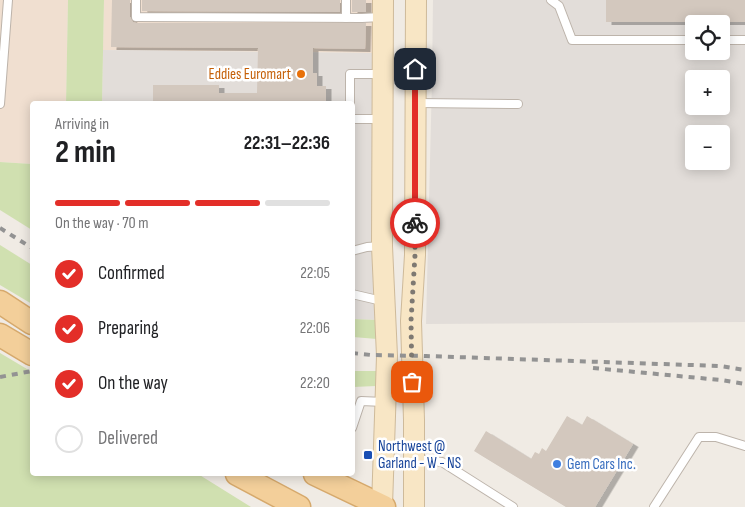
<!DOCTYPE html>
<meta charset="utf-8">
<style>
body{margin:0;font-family:"Sofia Sans Condensed",sans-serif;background:#f6f6f6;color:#202124;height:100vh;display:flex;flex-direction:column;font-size:19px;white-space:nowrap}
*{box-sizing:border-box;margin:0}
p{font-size:16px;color:#757577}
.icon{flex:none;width:28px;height:28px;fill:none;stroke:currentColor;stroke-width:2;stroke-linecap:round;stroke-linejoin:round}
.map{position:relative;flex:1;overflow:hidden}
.side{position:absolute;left:30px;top:101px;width:325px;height:375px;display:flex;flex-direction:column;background:#fff;border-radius:5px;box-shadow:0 2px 12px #0003}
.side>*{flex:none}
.controls{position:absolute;left:685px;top:15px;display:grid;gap:10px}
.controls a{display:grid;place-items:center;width:45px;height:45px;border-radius:5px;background:#fff;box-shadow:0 2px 12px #0003;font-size:25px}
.pin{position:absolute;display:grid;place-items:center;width:42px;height:42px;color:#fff;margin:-21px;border-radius:10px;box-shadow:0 2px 8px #0006}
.courier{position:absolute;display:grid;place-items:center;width:50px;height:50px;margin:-25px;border:4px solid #e32e28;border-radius:50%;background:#fff;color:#222;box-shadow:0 1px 6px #0007}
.overview em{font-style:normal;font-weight:700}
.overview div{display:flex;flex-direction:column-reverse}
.overview{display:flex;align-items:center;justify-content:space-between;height:85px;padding:0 25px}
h1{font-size:32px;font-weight:700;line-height:38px}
.bar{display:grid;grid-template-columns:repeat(4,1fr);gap:8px 5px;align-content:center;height:60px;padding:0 25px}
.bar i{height:6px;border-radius:4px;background:#e0e0e0}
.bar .active{background:#e32e28}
.bar p{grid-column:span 4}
ol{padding:0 25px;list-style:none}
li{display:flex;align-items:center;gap:15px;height:55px}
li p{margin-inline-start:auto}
li .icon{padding:5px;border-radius:50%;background:#e32e28;color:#fff;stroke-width:4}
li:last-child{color:#757577}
li i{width:28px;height:28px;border:2px solid #e0e0e0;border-radius:50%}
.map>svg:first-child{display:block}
.commercial{fill:#f0dfd0}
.industrial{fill:#e2ddd9;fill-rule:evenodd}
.green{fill:#d0e0b0}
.building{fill:#d3c8be;filter:url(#shadow)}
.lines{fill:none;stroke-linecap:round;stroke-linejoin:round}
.lane-casing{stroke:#bdb4ab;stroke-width:10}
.secondary-casing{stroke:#ceba9a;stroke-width:22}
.primary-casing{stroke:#d6a96c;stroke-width:25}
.lane{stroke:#fff;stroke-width:8}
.secondary{stroke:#f8e6c5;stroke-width:20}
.primary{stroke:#f3cf9a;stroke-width:22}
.rail{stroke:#939393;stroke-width:4;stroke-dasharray:6 6;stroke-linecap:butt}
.done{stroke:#7e7972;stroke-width:5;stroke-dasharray:0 9}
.route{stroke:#e32e28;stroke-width:6}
.food-dot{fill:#e8710a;stroke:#fff;stroke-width:2}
.transit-dot{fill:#1a4fb4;stroke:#fff;stroke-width:2}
.shop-dot{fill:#3f7fe0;stroke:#fff;stroke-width:2}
.labels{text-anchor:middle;stroke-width:5;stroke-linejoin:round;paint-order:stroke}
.food-label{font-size:15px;fill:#c56008;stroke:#fff;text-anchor:end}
.transit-label{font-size:15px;fill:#164399;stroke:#fff;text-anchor:start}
.shop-label{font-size:15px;fill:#366cbe;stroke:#fff;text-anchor:start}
</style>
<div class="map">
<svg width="745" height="507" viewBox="0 0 745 507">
<defs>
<filter id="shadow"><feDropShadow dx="5.5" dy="3" stdDeviation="0" flood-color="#0004"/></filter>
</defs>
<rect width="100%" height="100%" fill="#f0ebe4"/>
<g class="commercial">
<path d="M0 0H68L66 104H32V164L0 162Z"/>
<path d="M104 0H372L373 53 103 50Z"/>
</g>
<g class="industrial">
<path d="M433 0H745V322L426 324 432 80ZM694 24H721V51H694ZM694 79H721V106H694ZM694 134H721V161H694Z"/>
<path d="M103 50 373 53 377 320 353 319 352 104H102Z"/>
</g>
<g class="green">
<path d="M68 0H104L102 104H66Z"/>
<path d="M0 162 32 164V230L0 210Z"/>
<path d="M0 245 32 265V304L0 285Z"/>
<path d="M353 319 377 320V339L353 337Z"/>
<path d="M0 353 32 372V474H198L251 507H0Z"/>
<path d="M352 371H377L376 386 353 387Z"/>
</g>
<g class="building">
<path d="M112 0H130V17L133 22 136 23H366L365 49 313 48V73H317V86H326V104H153V85H219V93H257L258 48 111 47Z"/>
<path d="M142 0H340V12L142 11Z"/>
<rect x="352" y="0" width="14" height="12"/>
<rect x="606" y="0" width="139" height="22"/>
<path d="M567 416 582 425 587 416 633 444 595 507H566L474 451 486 431 531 459 535 452 539 454 542 448 546 451Z"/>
</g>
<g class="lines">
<g class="lane-casing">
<g id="lane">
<path d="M136 0V17L362 18 381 17"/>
<path d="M346 0V18"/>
<path d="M551 0 559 6 572 40H694"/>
<path d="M721 40H745"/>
<path d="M417 103 518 104"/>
<path d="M0 104 8 0"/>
<path d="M350 104V74H381"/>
<path d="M352 119H381"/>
<path d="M352 251 367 247 382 246"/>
<path d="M352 294 382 301"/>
<path d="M352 428 361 401 384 402"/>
<path d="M416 459 442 462 513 507"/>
<path d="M654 507 699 437H716L745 446"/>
</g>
</g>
<g class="secondary-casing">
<g id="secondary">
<path d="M382 506 387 356 382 246 383 0"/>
<path d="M414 507V420L411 321 415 255 416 0"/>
</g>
</g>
<g class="primary-casing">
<g id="primary">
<path d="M0 302 32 323"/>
<path d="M0 335 32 354"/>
<path d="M237 474 299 507"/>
<path d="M315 474 384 507"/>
</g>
</g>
<use href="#lane" class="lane"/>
<use href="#secondary" class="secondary"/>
<use href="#primary" class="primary"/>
<g class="rail">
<path d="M0 228 32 248"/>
<path d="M352 353 371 355 426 356 720 366 745 370"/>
<path d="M593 368 721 380 745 384"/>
<path d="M0 377 32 371"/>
</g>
</g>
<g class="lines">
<path class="done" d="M412 382 411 321 415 255V223"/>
<path class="route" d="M415 223V69"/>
</g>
<circle class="food-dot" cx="301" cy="74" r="5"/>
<rect class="transit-dot" x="363" y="450" width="10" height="10" rx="2.5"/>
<circle class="shop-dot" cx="557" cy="464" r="5"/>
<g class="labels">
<g class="food-label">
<text x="291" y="79">Eddies Euromart</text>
</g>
<g class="transit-label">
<text x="378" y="451">Northwest @<tspan x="378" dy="17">Garland - W - NS</tspan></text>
</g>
<g class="shop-label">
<text x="567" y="469">Gem Cars Inc.</text>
</g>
</g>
</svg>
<div class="controls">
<a><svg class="icon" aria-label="locate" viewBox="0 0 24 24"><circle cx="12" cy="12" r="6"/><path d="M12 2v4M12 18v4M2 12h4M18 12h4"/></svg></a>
<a>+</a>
<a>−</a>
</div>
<div class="pin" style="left:412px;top:382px;background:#ea580c"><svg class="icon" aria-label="bag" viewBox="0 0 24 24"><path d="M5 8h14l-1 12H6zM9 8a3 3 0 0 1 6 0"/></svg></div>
<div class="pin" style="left:415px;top:69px;background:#1f2937"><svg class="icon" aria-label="home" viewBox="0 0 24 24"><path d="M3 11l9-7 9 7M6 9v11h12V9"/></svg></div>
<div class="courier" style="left:415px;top:223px"><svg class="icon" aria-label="bike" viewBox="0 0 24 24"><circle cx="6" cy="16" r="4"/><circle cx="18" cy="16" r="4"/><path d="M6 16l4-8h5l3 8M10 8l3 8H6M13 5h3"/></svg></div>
<section class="side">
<div class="overview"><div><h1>2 min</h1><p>Arriving in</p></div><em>22:31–22:36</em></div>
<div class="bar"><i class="active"></i><i class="active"></i><i class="active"></i><i></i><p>On the way · 70 m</p></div>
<ol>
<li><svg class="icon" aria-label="check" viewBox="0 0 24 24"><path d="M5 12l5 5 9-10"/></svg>Confirmed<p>22:05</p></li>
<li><svg class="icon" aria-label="check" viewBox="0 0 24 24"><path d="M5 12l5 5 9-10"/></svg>Preparing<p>22:06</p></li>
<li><svg class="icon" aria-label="check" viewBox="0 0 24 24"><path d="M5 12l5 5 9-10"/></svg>On the way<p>22:20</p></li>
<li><i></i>Delivered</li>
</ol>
</section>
</div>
